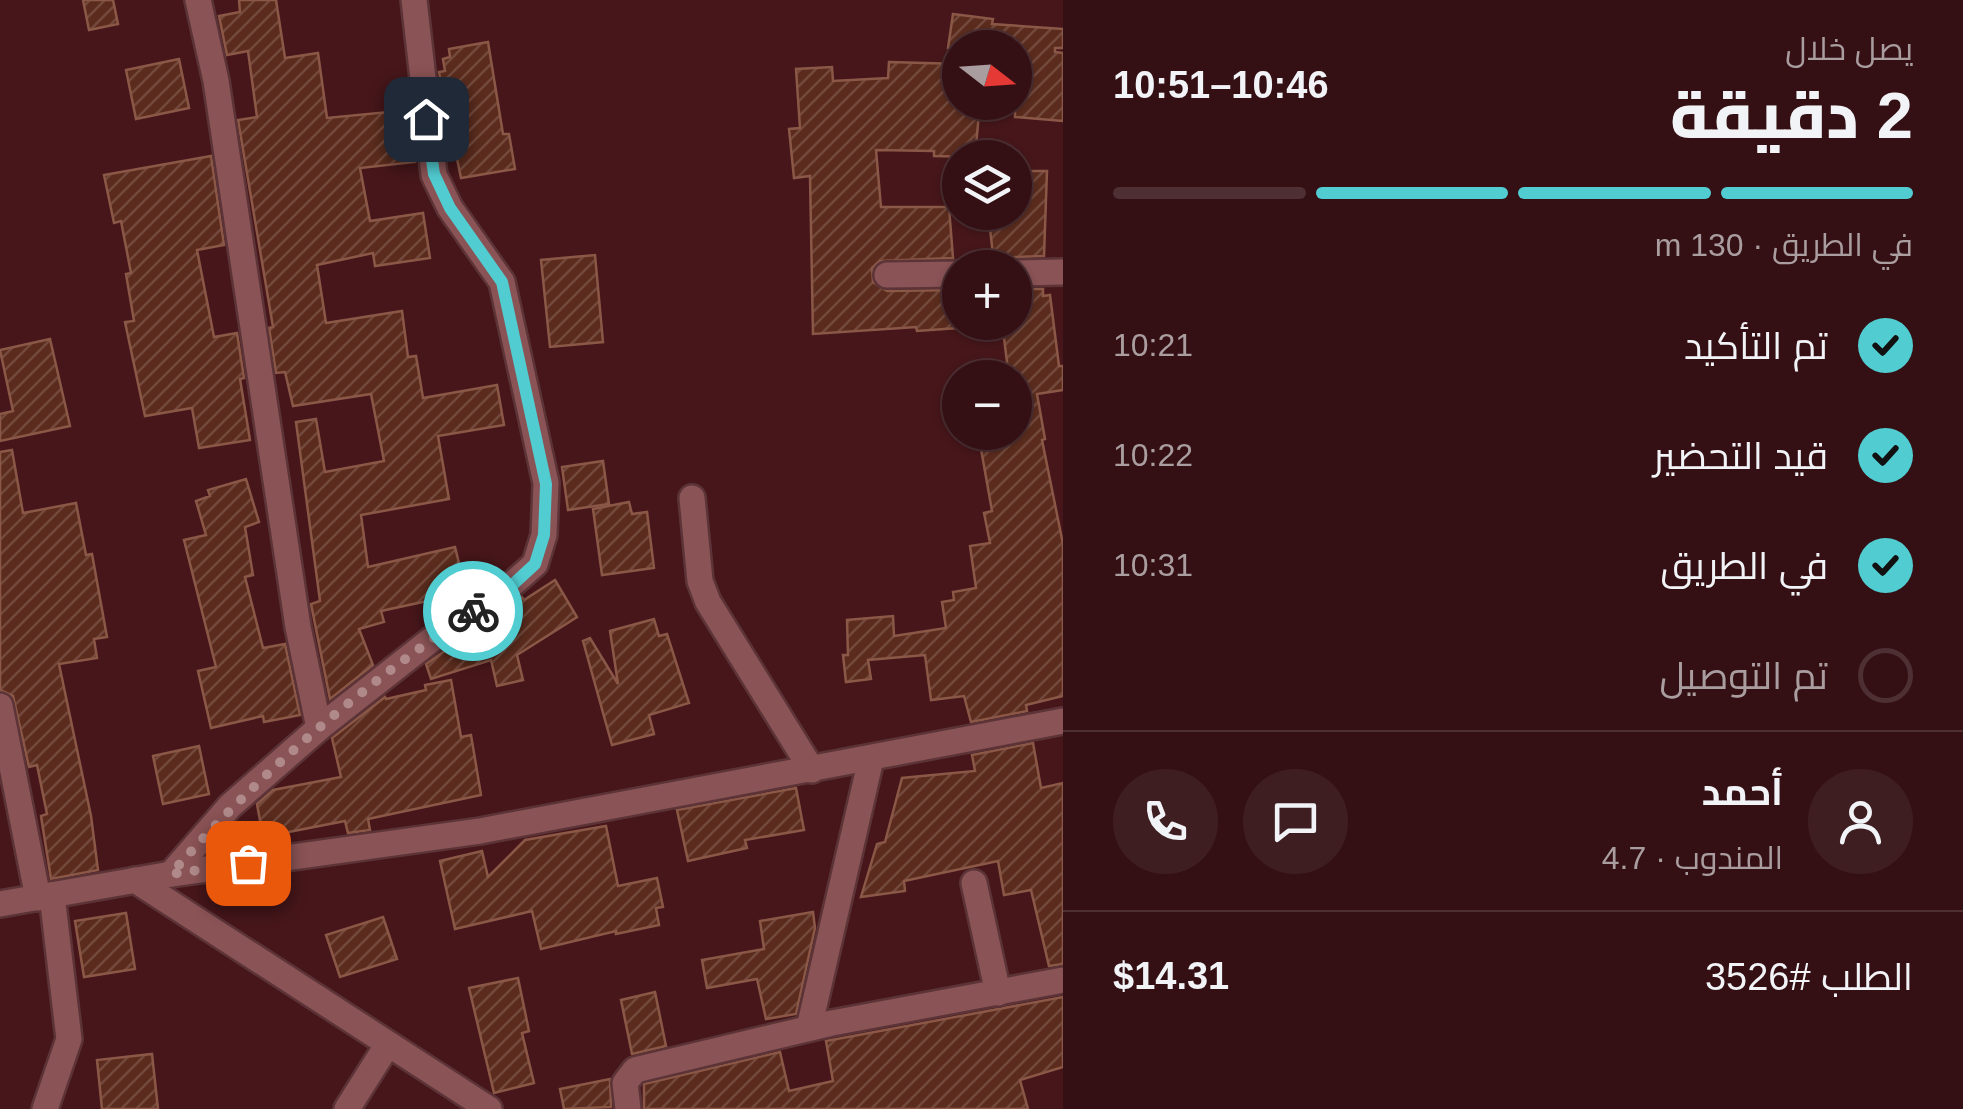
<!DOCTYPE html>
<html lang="ar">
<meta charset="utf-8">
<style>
body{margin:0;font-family:Arial,Cairo,sans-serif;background:#3f1e22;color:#f1f3f6;direction:rtl;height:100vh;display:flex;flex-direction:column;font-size:38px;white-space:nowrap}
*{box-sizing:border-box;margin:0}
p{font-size:32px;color:#a99da0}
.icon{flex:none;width:55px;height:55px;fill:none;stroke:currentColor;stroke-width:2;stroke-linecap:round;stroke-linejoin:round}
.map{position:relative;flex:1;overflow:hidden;direction:ltr}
.sheet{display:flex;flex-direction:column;background:#341014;width:900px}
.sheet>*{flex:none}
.needle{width:65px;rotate:107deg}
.tools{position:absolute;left:942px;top:30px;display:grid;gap:20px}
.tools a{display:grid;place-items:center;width:90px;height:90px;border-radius:50%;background:#341014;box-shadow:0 2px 8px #0004,0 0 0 2px #4e3034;font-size:50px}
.pin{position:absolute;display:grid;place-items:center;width:85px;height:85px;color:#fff;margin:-42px;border-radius:20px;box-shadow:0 5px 15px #0006}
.courier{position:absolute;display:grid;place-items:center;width:100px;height:100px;margin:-50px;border:8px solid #51ccd1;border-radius:50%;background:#fff;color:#222;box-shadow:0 2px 12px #0007}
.headline em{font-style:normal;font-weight:800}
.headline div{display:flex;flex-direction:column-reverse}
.headline{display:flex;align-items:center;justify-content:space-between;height:170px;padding:0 50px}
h1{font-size:65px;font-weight:800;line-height:75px}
.bar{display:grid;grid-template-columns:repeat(4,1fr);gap:15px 10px;align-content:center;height:120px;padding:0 50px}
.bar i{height:12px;border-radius:8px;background:#4e3034}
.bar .current{background:#51ccd1}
.bar p{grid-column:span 4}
.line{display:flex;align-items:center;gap:25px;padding:0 50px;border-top:2px solid #4e3034}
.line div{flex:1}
.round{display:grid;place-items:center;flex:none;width:105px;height:105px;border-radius:52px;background:#3f1e22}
ol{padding:0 50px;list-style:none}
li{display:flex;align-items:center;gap:30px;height:110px}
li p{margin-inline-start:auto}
li .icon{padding:10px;border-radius:50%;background:#51ccd1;color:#111;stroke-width:4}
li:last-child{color:#a99da0}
li i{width:55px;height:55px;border:5px solid #4e3034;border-radius:50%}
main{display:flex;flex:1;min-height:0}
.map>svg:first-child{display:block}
.building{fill:url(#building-hatch);stroke:#8b5847;stroke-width:2.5}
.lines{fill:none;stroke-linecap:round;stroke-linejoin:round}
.street-casing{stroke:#5c3438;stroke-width:30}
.street{stroke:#8a5355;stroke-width:25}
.done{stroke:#b08a8b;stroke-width:10;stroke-dasharray:0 18}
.route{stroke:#51ccd1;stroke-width:12}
</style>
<main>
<section class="sheet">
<div class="headline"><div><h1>2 دقيقة</h1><p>يصل خلال</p></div><em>10:46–10:51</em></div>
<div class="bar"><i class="current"></i><i class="current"></i><i class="current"></i><i></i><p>في الطريق · 130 m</p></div>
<ol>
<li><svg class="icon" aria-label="check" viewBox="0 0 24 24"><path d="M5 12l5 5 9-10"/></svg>تم التأكيد<p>10:21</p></li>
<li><svg class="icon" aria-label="check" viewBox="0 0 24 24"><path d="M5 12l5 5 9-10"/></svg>قيد التحضير<p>10:22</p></li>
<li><svg class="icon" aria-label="check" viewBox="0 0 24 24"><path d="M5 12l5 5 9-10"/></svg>في الطريق<p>10:31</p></li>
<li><i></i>تم التوصيل</li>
</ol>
<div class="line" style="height:180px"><a class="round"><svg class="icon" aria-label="person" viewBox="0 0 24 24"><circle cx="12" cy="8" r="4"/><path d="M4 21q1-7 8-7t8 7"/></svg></a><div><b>أحمد</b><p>المندوب · 4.7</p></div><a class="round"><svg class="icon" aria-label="chat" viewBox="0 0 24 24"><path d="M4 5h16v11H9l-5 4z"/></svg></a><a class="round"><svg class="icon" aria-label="phone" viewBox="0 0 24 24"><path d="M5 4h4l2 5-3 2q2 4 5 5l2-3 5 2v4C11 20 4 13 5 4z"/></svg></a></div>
<div class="line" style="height:130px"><div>الطلب #3526</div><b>$14.31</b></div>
</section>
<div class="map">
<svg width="1063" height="1109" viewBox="0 0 1063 1109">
<defs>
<pattern id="building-hatch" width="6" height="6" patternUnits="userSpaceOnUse" patternTransform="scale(2.5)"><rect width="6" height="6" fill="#5b2c1d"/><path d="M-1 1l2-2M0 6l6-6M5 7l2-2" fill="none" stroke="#73493c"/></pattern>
</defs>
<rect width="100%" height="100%" fill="#46161a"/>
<g class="building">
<path d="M83 0H113L118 24 89 30Z"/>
<path d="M239 0H276L285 58 318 53 327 118 409 110 415 162 360 168 370 221 423 213 430 258 375 266 373 253 317 265 326 323 402 311 408 357 416 356 423 398 497 385 504 425 438 436 449 499 361 515 368 567 455 547 467 596 436 617 432 600 381 611 384 622 359 629 373 665 330 699 311 604 320 601 296 422 316 419 325 472 384 461 371 394 293 406 285 372 276 373 269 328 273 327 238 120 257 117 248 51 227 55 219 16 240 12Z"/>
<path d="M953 14 993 19 992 24 1063 29V48H1055V52L1063 53V121L1015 117V48H948Z"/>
<path d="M488 42 503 134H509L515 169 461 178 439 72 445 71 443 59 450 57 449 49Z"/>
<path d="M179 59 189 108 136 119 126 70Z"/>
<path d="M889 62 960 64V102H980L975 157 934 156V151L876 150 881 207H949L953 258 880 261 872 268 873 282 887 291 955 290 958 328 917 331 916 327 813 334 810 176 794 178 789 129 800 128 796 69 832 67 833 81 888 78Z"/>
<path d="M211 156 224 245 197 250 214 337 237 333 244 378 240 379 250 440 199 448 192 408 145 416 125 322 134 321 126 274 131 273 121 221 114 223 104 175Z"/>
<path d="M1015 171H1047L1044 256 1015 257 994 263 988 212H1015Z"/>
<path d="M595 255 603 342 550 347 541 260Z"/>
<path d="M1015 289H1043V296L1050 295 1059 366H1063V390L1037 394 1045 439 1042 440 1063 544V696L1026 705 1027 711 971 722 964 696 931 700 925 655 868 660 871 679 846 682 843 655H848L847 620 893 616 894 636 946 628 942 602 954 600 953 592 976 588 970 546 990 543 984 513 992 511 978 432H1015V378H1009L1002 322H1015Z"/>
<path d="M50 339 70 426 0 441V414L13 411 0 350Z"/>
<path d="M12 450 23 513 76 503 86 555 92 554 107 637 94 639 97 658 59 664 91 816 98 870 51 879 41 816 47 814 37 765 29 767 13 696 0 690V452Z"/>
<path d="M603 461 609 504 568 510 562 467Z"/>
<path d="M246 479 259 522 245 527 253 575 245 577 263 648 285 644 300 715 264 722 263 716 211 728 198 671 216 667 184 540 206 535 196 501 210 496 208 490Z"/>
<path d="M629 502 632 514 647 512 654 568 602 575 593 509Z"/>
<path d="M555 580 577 617 517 655 523 680 497 686 491 660 431 679 426 664 522 597 524 600Z"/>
<path d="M654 619 659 636 667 634 689 703 649 715 654 734 612 745 583 641 590 638 618 684 610 631Z"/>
<path d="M451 680 461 737 471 735 481 795 368 819 370 830 348 833 345 821 263 837 257 804 273 790 341 777 332 738 385 697 386 699 426 690 425 685Z"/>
<path d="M1033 743 1041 788 1063 783V964L1049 966 1031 890 1004 895 998 861 904 881 905 891 861 897 877 844 885 842 902 778 975 771 972 755Z"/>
<path d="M199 746 209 794 163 804 153 756Z"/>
<path d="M796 788 804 830 745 840 747 848 688 861 677 810Z"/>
<path d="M606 826 618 886 657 878 663 907 656 908 659 925 616 934V931L541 949 532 911 455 929 440 861 482 851 488 877 525 840Z"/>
<path d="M813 912 815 928 796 1014 766 1019 757 979 707 988 702 960 764 949 760 921Z"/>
<path d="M126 913 135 969 84 977 75 921Z"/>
<path d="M383 917 397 959 340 977 326 935Z"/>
<path d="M518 978 529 1031 522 1033 534 1083 494 1093 469 988Z"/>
<path d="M655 992 666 1046 632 1054 621 1000Z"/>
<path d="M1063 997V1067L1020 1080 1028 1109H644V1084L780 1052 789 1091 833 1081 826 1041Z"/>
<path d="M152 1054 158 1109H102L97 1060Z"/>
<path d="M610 1079 611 1107 564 1109 560 1089Z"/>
</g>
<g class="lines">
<g class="street-casing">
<g id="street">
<path d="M198 0 216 81 298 627 319 728"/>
<path d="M1015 273 1063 272"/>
<path d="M887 275 960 274"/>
<path d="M692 498 700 581 708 602 812 770"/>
<path d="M0 706 38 898"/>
<path d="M171 874 230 806 319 728 431 640 509 587 535 564 544 535 546 483 502 282 450 208 434 175 414 0"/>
<path d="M135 880 489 1109"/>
<path d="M974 883 998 993"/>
<path d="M0 904 171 874 480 831 1063 721"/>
<path d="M809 1028 871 759"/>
<path d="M45 1109 69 1039 52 895"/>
<path d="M347 1109 388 1044"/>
<path d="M628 1109 625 1083 635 1070 832 1023 1063 980"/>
</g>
</g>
<use href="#street" class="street"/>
</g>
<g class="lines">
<path class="done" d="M248 863 171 874C259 773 362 686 473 611"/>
<path class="route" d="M426 119 434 174 450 208 502 282 546 484 544 535 535 564 509 588 473 611"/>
</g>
</svg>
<div class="tools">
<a><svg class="needle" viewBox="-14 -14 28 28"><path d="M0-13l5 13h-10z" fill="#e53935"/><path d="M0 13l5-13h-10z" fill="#a99da0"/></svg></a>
<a><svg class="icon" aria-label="layers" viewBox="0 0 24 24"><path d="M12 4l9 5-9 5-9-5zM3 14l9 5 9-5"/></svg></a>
<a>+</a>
<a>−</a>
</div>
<div class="pin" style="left:248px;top:863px;background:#ea580c"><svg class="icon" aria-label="bag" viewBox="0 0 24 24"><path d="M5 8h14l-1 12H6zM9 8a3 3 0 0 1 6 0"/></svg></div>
<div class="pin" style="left:426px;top:119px;background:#1f2937"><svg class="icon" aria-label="home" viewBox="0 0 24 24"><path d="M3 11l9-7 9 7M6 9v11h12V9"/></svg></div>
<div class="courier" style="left:473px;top:611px"><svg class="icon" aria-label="bike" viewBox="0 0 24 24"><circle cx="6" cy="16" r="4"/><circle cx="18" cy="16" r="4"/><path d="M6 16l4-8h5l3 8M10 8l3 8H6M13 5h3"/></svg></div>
</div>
</main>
